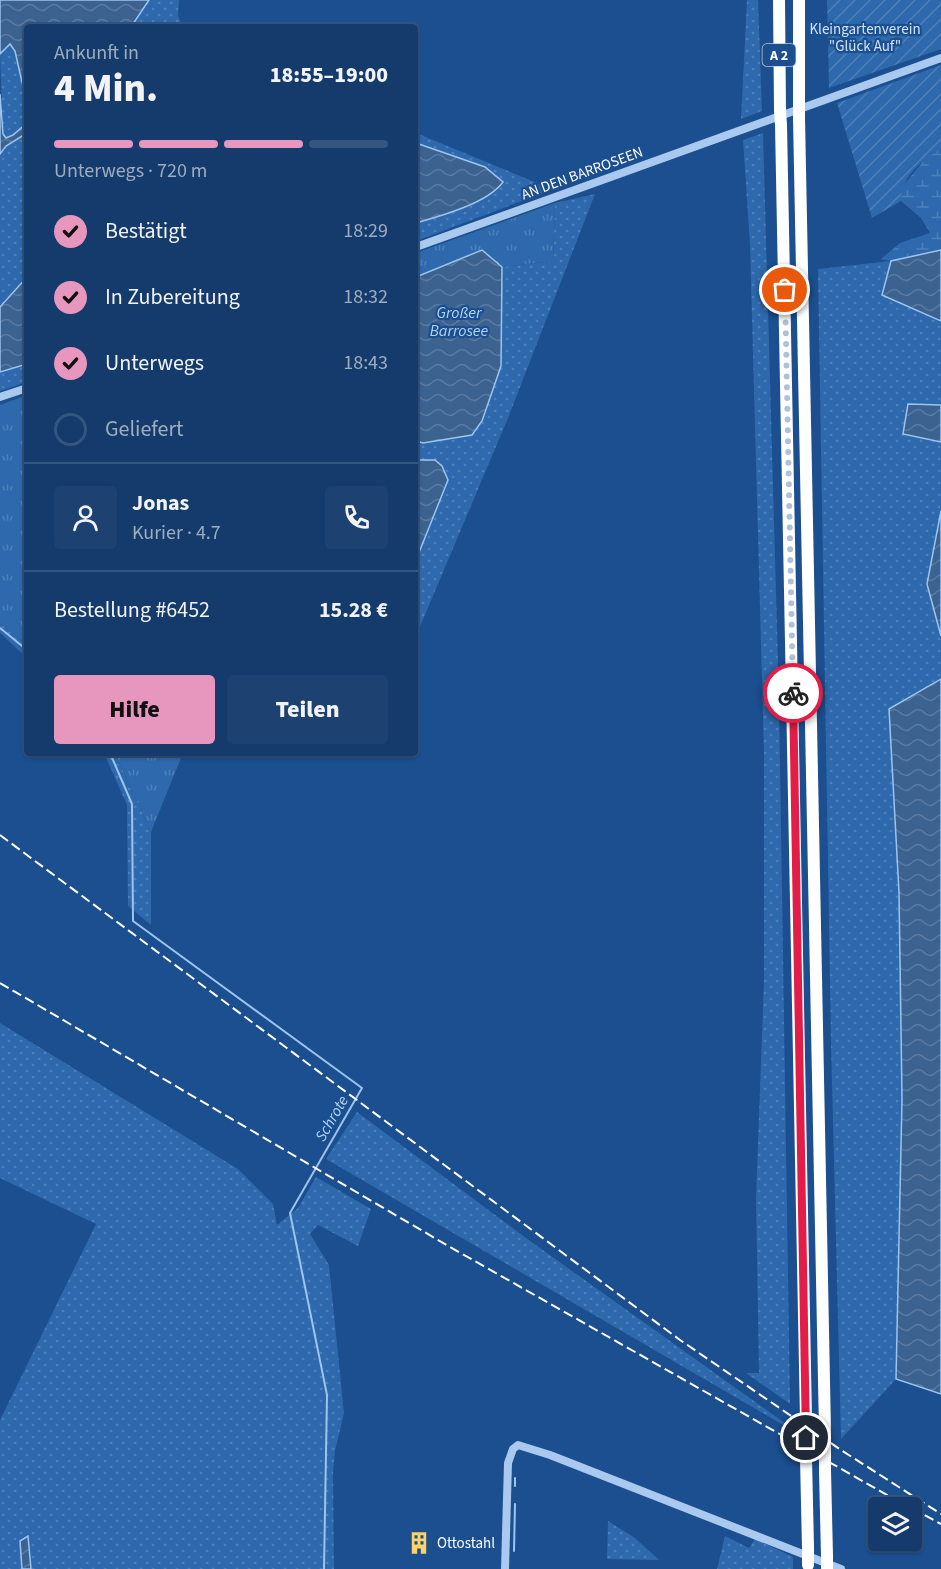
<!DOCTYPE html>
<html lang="de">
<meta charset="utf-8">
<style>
body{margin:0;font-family:"Source Sans 3",sans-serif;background:#1d4271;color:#f1f3f6;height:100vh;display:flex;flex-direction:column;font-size:22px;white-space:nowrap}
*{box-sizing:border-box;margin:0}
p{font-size:20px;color:#9dadc1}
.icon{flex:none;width:33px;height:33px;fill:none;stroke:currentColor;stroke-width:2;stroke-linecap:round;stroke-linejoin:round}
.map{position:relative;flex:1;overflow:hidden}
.details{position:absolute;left:24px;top:24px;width:394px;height:732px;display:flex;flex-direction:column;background:#143b6b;border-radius:6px;box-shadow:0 2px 4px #0004,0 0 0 2px #33557e}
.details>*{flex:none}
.controls{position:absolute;left:868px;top:1497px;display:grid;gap:12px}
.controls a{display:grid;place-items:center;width:54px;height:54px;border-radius:6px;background:#143b6b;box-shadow:0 2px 4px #0004,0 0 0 2px #33557e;font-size:30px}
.pin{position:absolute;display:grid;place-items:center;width:51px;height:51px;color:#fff;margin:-26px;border:3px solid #fff;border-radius:50%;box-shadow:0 2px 6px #0007}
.courier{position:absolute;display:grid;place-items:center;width:60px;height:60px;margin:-30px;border:4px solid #e11d48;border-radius:50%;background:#fff;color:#222;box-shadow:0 2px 8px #0007}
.summary em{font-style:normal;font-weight:800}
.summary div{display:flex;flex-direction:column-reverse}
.summary{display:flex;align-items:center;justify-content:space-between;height:102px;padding:0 30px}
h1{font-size:39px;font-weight:800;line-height:45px}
.bar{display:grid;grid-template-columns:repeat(4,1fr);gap:9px 6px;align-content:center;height:72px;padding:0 30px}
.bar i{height:8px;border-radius:4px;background:#33557e}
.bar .active{background:#e797bd}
.bar p{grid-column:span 4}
.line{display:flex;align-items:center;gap:15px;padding:0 30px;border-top:2px solid #33557e}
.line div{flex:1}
.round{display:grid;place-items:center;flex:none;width:63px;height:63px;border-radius:6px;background:#1d4271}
ol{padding:0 30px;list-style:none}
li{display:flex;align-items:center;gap:18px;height:66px}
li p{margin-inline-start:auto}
li .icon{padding:6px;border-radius:50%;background:#e797bd;color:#111;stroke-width:4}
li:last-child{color:#9dadc1}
li i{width:33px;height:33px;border:3px solid #33557e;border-radius:50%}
.primary-button{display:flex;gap:12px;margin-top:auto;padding:12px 30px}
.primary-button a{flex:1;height:69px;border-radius:6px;background:#e797bd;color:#111;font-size:24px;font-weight:800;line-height:69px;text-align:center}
.primary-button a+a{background:#1d4271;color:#f1f3f6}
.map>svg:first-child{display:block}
.grass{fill:url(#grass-dots)}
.wetland{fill:url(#wetland-marsh)}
.park{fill:url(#park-tufts)}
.garden{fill:url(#garden-furrows)}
.water{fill:url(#water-waves);stroke:#9cc4f0;stroke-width:1.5}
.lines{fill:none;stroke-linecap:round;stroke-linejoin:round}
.stream{stroke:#9cc4f0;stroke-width:2}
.minor{stroke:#a9c9ee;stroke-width:8}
.highway{stroke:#fff;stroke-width:12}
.rail{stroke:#fff;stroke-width:2;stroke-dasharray:10 4.5;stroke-linecap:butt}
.highway-bridge{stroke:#fff;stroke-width:12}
.done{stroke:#afc1d8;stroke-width:6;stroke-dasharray:0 10.8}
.route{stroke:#e11d48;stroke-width:8}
.labels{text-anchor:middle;stroke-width:4.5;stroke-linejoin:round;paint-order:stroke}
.shield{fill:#1b4f8f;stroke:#bbcadd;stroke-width:1.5}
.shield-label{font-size:14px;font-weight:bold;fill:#fff}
.park-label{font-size:15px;fill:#cfe3fa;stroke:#1b4f8f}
.street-label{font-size:15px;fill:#fff;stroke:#1b4f8f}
.poi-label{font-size:15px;fill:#fff;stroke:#1b4f8f;text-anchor:start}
.water-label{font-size:16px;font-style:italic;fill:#b5d3f5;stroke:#1b4f8f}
</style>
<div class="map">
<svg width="941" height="1569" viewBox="0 0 941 1569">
<defs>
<pattern id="grass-dots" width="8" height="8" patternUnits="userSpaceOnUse" patternTransform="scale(1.5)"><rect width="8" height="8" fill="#2e69ad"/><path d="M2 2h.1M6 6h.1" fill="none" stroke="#4d80b9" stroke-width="1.8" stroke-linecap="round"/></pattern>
<pattern id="wetland-marsh" width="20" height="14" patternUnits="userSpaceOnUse" patternTransform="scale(1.5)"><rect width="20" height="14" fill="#2e69ad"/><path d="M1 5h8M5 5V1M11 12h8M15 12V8" fill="none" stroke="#4d80b9"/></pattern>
<pattern id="park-tufts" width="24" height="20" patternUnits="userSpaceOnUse" patternTransform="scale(1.5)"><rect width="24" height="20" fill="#2e69ad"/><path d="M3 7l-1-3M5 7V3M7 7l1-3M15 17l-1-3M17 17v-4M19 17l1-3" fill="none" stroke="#4d80b9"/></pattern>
<pattern id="garden-furrows" width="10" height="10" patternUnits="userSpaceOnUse" patternTransform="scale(1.5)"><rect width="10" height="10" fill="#2e69ad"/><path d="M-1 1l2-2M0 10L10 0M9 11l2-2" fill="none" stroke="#4d80b9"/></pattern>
<pattern id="water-waves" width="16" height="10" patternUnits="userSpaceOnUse" patternTransform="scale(1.5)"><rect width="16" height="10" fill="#3c6290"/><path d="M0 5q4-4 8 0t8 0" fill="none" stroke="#597aa1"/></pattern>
</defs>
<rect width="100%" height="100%" fill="#1b4f8f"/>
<g class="grass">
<path d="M149 0H179L178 16 183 27H131Z"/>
<path d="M747 0H758L762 111 741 119Z"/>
<path d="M10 44 15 51 27 104V123L13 135 6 138 3 134 0 54Z"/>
<path d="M27 133V277L0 307V154L6 146Z"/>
<path d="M416 133 537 183 546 192 416 241V223L447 214 497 190 485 167 416 143Z"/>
<path d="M763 133 779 698 790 1404 746 1373H759L756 1198 764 981V753L750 245 743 140Z"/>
<path d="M595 194 508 418 419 629 416 627V560L448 480 435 460H416V441L423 443 472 435 482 421 501 366 502 267 553 261 555 203Z"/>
<path d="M891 261 882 295 941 321V405L908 404 903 434 941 442V511L927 584 941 636V679L889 709 899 892 902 1099 896 1379 841 1439 831 1042 818 269Z"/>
<path d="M27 364V382L0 391V372Z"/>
<path d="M0 623 27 645V658L0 633Z"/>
<path d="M104 753H115L151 832V925L128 906 127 805Z"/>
<path d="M0 1023 238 1169 273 1204 277 1225 298 1208 316 1177 371 1209 358 1246 318 1225 310 1234 329 1265 344 1413 335 1451 333 1473 334 1569H0V1420L96 1224 0 1178Z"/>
<path d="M357 1112 533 1243 786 1424 785 1426 326 1159Z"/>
<path d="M608 1521 635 1538 659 1560 607 1559Z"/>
<path d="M725 1536 749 1548 755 1539 793 1557V1569H717Z"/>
</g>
<path class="wetland" d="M941 148V321L926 254 891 261 881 259 900 243 930 233 921 218 901 201V188L926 158Z"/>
<g class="park">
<path d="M555 203 553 261 502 267 482 251 416 277V253Z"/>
<path d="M27 395V645L0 623V405Z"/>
<path d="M115 753H183L151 832Z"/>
</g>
<g class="garden">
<path d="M827 0H941V49L829 88Z"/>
<path d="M941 65V148C922 161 900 177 901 201L872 218 837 103Z"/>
</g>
<g class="water">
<path d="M0 0H149L131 27H27V104L15 51 10 44 0 54Z"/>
<path d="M0 94 3 134 6 138 13 135 27 123V133L6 146 0 154Z"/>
<path d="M416 143 485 167 503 182C488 203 441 216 416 223Z"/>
<path d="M482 250 502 267 501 366 482 421 472 435 423 443 416 441V277Z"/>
<path d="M941 250V321L882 295 891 261Z"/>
<path d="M27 277V364L0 372V307Z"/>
<path d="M908 404 941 405V442L903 434Z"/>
<path d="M416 460H435L442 466 448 480 416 560Z"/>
<path d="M941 511V636L927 584Z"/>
<path d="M941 679V1394L896 1379 902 1099 899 892 889 709Z"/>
<path d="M28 1536 31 1569H22L20 1541Z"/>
</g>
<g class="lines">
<g class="stream">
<path d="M0 628 27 650"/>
<path d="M110 753 132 804 133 921 362 1088 290 1213 327 1395 324 1569"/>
<path d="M515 1486V1478"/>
<path d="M514 1551 515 1504"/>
</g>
<g class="minor">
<path d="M416 247 941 58"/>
<path d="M0 397 27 388"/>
<path d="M505 1569 508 1463 513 1449 518 1445 550 1455 841 1569"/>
</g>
<g class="highway">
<path d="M779 0 780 110"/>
<path d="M799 0V103"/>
<path d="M799 118 825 1431"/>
<path d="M781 125 806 1419"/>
<path d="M806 1458 808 1548"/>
<path d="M825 1471 827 1556"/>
</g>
<g class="rail">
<path d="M0 835 680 1340 841 1450 941 1514"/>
<path d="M0 983 450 1247 910 1508"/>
<path d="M912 1508 941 1524"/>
</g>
<g class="highway-bridge">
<path d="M799 103V118"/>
<path d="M780 110 781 125"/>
<path d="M806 1419V1458"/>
<path d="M825 1431V1471"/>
<path d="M808 1548V1565"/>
<path d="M827 1556V1569"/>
</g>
</g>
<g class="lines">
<path class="done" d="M785 290 793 693"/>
<path class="route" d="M793 693 806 1438"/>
</g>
<defs>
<g id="building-bare" transform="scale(1.8)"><path d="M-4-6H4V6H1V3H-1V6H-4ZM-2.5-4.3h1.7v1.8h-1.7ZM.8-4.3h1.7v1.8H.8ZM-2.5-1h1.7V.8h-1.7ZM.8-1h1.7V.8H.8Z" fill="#ffd166" stroke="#1b4f8f" stroke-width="2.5" paint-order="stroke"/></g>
</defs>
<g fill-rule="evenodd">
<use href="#building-bare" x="419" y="1543"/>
</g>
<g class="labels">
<rect class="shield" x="762.5" y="44" width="33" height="22" rx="4.5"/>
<g class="shield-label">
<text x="779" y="60">A 2</text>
</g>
<g class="park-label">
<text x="865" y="34">Kleingartenverein<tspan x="865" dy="17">"Glück Auf"</tspan></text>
</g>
<g class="street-label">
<text transform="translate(582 173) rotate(-20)" y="5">AN DEN BARROSEEN</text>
</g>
<g class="poi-label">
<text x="437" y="1548">Ottostahl</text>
</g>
<g class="water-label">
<text x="459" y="318">Großer<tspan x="459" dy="18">Barrosee</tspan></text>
<text transform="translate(331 1118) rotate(-60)" y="6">Schrote</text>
</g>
</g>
</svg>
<div class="controls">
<a><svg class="icon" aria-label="layers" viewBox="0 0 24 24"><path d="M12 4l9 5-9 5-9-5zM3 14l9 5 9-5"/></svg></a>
</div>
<div class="pin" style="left:785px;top:290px;background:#ea580c"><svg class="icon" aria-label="bag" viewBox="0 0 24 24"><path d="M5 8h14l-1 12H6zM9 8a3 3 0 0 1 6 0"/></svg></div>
<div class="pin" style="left:806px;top:1438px;background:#1f2937"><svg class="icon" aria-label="home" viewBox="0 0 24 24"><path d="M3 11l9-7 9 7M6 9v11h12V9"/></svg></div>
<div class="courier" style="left:793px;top:693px"><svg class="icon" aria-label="bike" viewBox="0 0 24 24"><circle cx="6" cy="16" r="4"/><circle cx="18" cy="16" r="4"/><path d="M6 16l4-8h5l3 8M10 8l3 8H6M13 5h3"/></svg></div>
<section class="details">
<div class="summary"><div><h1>4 Min.</h1><p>Ankunft in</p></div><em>18:55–19:00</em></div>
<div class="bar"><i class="active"></i><i class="active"></i><i class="active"></i><i></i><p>Unterwegs · 720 m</p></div>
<ol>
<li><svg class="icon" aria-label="check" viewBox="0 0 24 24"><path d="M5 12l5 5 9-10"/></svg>Bestätigt<p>18:29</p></li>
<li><svg class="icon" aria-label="check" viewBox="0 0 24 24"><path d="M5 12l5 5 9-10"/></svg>In Zubereitung<p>18:32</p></li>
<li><svg class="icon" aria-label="check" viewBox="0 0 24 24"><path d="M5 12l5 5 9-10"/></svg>Unterwegs<p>18:43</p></li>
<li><i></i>Geliefert</li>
</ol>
<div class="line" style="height:108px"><a class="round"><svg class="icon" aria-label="person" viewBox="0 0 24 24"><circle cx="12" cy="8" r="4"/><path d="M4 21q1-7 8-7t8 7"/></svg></a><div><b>Jonas</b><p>Kurier · 4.7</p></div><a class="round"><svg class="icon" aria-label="phone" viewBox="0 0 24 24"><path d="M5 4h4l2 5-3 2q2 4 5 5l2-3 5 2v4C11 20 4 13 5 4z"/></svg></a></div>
<div class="line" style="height:78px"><div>Bestellung #6452</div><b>15.28 €</b></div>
<div class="primary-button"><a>Hilfe</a><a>Teilen</a></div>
</section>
</div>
